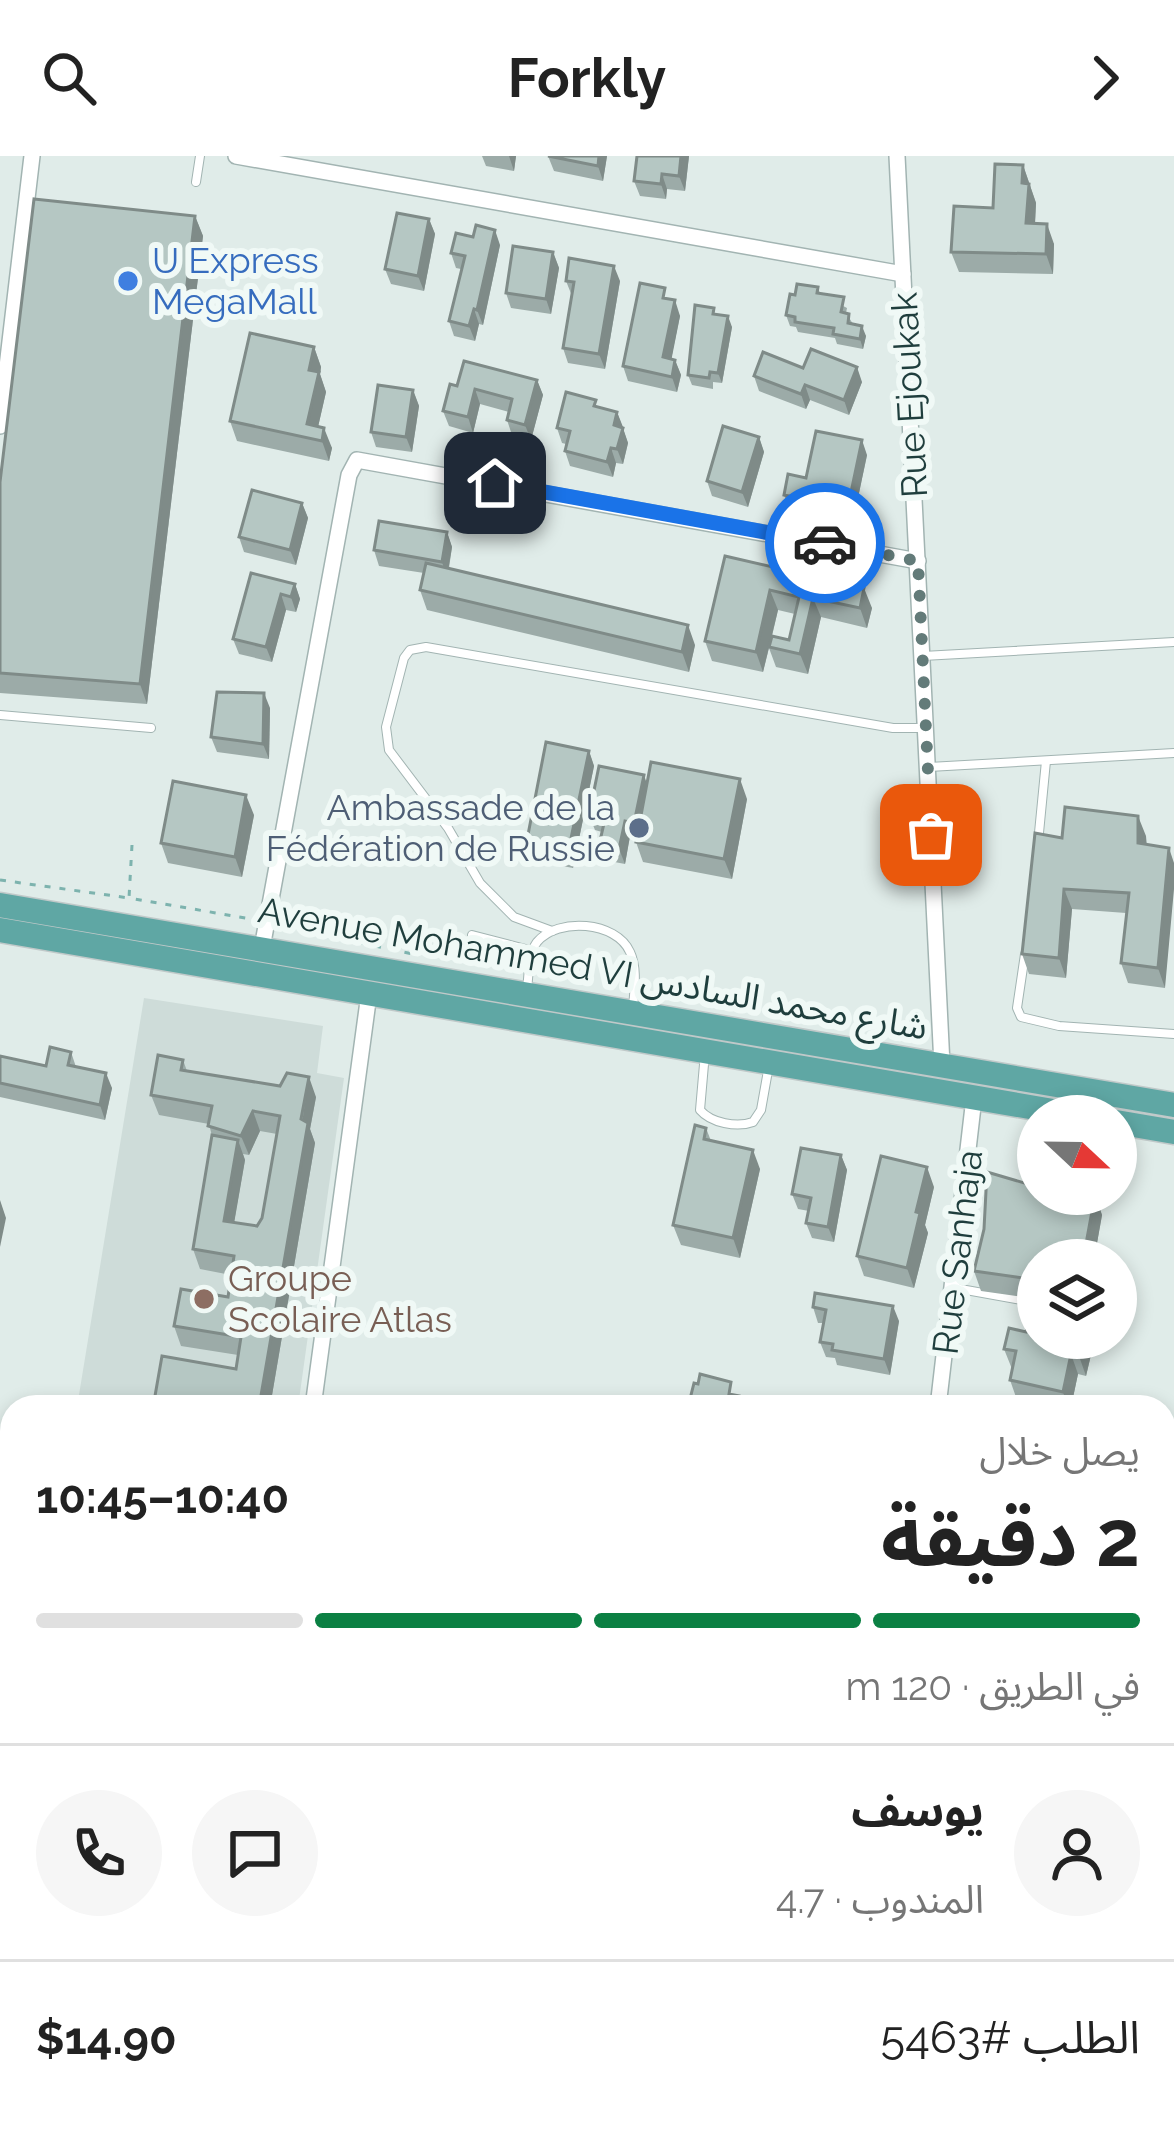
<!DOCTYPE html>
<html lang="ar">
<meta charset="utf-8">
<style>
body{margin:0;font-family:Raleway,"Noto Sans Arabic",sans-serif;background:#f6f6f6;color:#222;direction:rtl;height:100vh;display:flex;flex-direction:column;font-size:45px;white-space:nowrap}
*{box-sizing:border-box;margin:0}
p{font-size:39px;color:#767676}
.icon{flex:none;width:66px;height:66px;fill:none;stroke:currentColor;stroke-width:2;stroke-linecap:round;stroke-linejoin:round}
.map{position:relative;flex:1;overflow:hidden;direction:ltr}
.details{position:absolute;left:0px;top:1239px;width:1176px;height:747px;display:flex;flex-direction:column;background:#fff;border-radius:36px 36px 0 0;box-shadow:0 6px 18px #0003;direction:rtl}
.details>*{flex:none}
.needle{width:78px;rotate:112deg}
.buttons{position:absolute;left:1017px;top:939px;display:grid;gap:24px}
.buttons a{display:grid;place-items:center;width:120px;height:120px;border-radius:50%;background:#fff;box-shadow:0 6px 18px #0003;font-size:60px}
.pin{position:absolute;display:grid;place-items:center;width:102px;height:102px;color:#fff;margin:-51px;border-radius:24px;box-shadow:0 6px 18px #0006}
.courier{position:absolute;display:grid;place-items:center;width:120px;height:120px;margin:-60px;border:9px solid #1a73e8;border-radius:50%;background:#fff;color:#222;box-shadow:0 3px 15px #0007}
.overview em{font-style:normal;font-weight:700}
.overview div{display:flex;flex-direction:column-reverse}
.overview{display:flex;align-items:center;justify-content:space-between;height:204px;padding:0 36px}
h1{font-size:78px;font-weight:700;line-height:90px}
.bar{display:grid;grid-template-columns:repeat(4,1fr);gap:18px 12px;align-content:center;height:144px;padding:0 36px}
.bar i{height:15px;border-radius:9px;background:#e0e0e0}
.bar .on{background:#0b8043}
.bar p{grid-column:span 4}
.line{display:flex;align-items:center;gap:30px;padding:0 36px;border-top:3px solid #e0e0e0}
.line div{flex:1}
.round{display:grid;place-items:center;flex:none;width:126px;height:126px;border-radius:63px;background:#f6f6f6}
header{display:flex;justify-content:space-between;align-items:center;height:156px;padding:0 36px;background:#fff;font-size:54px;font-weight:700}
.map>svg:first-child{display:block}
.built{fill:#cedcd9}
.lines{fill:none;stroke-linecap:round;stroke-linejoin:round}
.lane-casing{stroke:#a2b4b2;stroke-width:10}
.street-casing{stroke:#a2b4b2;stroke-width:18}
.primary-casing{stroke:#c0c9c9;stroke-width:27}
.path{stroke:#7db3ae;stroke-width:3;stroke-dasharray:6 9;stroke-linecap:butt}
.lane{stroke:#fff;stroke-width:8}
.street{stroke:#fff;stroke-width:15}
.primary{stroke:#5fa7a4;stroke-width:24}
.wall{fill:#9caba8;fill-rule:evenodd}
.shaded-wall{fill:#7f8b88}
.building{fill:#b5c7c3;stroke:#7f8b88;stroke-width:3}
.done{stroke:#637b79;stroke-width:12;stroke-dasharray:0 21.6}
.route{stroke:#1a73e8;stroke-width:15}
.shop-dot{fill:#3f7fe0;stroke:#f0f9f6;stroke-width:4.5}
.service-dot{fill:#5c6f8a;stroke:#f0f9f6;stroke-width:4.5}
.education-dot{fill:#8d6e63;stroke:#f0f9f6;stroke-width:4.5}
.labels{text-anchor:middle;stroke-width:12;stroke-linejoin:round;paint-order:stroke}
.shop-label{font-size:36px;fill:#366cbe;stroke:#f0f9f6;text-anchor:start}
.street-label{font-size:36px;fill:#1f3e3d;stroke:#f0f9f6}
.service-label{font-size:36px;fill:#4e5e75;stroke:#f0f9f6;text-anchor:end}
.education-label{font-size:36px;fill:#785e54;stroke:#f0f9f6;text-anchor:start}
</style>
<header><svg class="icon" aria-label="forward" viewBox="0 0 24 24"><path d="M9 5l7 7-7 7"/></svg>Forkly<svg class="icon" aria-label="search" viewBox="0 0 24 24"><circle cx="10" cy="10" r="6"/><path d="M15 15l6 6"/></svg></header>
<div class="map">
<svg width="1174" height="1984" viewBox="0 0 1174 1984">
<rect width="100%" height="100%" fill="#e0ece9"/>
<g class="built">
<path d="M144 842 323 870 317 917 344 922 298 1251H77Z"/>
<path d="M431 1974H619L617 1984H430Z"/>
</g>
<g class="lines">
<g class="lane-casing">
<g id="lane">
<path d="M196 26 200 0"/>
<path d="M923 500 1174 486"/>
<path d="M0 559 151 572"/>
<path d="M929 611 1174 597"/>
<path d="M1038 687 1046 605"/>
<path d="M552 775 514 761 480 727 448 672 389 594 386 571 404 502 410 494 426 491 893 572H926"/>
<path d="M472 779 533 795"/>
<path d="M1025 798 1017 852 1021 861 1059 870 1174 878"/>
<path d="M527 833C529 819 528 798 537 786 558 761 616 765 630 796 638 813 634 835 633 853"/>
<path d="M705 897 700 954C711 967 737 972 753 966L761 954 769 909"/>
<path d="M955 1132 1038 1147"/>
<path d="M612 1984 613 1974"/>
</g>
</g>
<g class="street-casing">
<g id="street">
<path d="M236 0 903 118"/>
<path d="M897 0 942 909"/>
<path d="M0 270 32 0"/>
<path d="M262 792 349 319 357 304 918 405"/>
<path d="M313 1251 369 838"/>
<path d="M938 1251 974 942"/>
<path d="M213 1984 214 1974"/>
<path d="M837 1984 838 1974"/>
</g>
</g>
<g class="primary-casing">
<g id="primary">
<path d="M0 749 1174 949"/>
<path d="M0 774 1082 960"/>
<path d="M1116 966 1174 976"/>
</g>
</g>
<g class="path">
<path d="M132 689 129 742 251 763"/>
<path d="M0 724 129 742"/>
<path d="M284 770 329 780"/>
<path d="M331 781 418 799"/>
</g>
<use href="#lane" class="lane"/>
<use href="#street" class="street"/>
<use href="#primary" class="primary"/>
</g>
<g class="wall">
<path d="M482 0H516L514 15 486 10Z"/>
<path d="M548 0H607L603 25 554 15Z"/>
<path d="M637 0H689L685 35 667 33 666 43 640 40 634 25Z"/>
<path d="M1023 9 1036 47 1035 67 1054 88 1053 118 959 116 951 96 993 52Z"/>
<path d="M195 60 203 80 147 548 0 537V326Z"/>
<path d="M429 63 435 78 424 135 391 128 385 113Z"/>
<path d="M500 89 483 169 479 168 475 185 454 180 449 165 461 113 456 112 451 97Z"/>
<path d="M553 96 559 112 551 158 511 152 506 137Z"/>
<path d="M566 125H620L605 213 568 207 563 192 572 140Z"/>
<path d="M818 131 820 138 847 152 846 157 853 168 866 180 863 193 837 188 835 182 798 176 796 171 790 170 786 159 795 139Z"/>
<path d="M669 143 680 160 671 203 675 204 681 219 677 236 628 225 623 210Z"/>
<path d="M716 159 732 171 722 227 713 226V233L692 229 688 219Z"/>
<path d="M314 191 321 211 320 218 326 236 318 271 332 292 329 305 237 285 230 265Z"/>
<path d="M803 212 862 226 849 259 810 244 806 253 759 235 754 220Z"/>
<path d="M537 224 543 239 531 284 512 279 507 264 509 256 480 248 473 277 449 270 443 255 457 230Z"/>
<path d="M413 234 419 250 412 296 376 291 371 276Z"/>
<path d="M598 251 617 256 628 287 623 308 616 307 613 321 570 310 565 295 566 288 562 287 557 272Z"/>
<path d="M759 281 764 296 748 351 712 340 707 325Z"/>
<path d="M867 299 855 356 839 353 837 364 790 354 784 339 806 322Z"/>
<path d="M302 347 308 362 296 409 244 396 239 381Z"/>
<path d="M447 376 452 391 449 412 695 489 689 516 427 454 420 434 424 417 379 410 374 394Z"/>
<path d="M725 400 872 452 867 472 821 461 808 518 776 511 769 492 763 516 712 505 705 485ZM778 454 795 458 789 484 772 480Z"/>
<path d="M251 417 295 428 300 443 296 456 286 454 272 506 239 498 233 483Z"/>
<path d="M270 552 269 603 217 596 211 581Z"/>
<path d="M589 595 594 610 573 712 531 704 526 689Z"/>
<path d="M647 629 747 643 732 723 643 706 636 686 637 682 630 680 625 708 604 704 599 689 602 676 595 674 589 659Z"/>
<path d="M254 659 242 721 168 707 161 687Z"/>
<path d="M1146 680 1165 832 1128 827 1121 807 1126 757 1072 753 1066 822 1029 818 1022 798 1062 682Z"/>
<path d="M71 896 76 911 112 932 105 964 0 941V900L46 910Z"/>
<path d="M183 904 187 915 316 941 310 973 315 987 270 1251H159L155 1240 236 1213 238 1199 181 1190 174 1170 228 1141 231 1119 200 1113 193 1093 212 980 209 968 159 959 151 939ZM260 975 277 978 262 1062 257 1070 234 1066 245 1004 243 998 249 999Z"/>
<path d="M706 972 711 985 760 1013 740 1102 681 1089 673 1069Z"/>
<path d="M841 999 847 1014 834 1086 812 1082 806 1067 809 1055 798 1053 792 1038Z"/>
<path d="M934 1031 925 1069 928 1077 914 1132 864 1120 857 1100Z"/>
<path d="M1038 1031 1095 1039 1102 1059 1094 1104H1038V1143L981 1135 974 1115Z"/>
<path d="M813 1151 899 1165 890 1219 837 1209 835 1202 826 1201 820 1186 823 1167H818Z"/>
<path d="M1038 1182H1095L1086 1220 1078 1218 1071 1251H1047L1017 1244 1010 1224 1012 1213 1004 1193Z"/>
<path d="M0 1280 10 1300 7 1330 0 1329Z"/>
<path d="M0 1363 12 1366V1441L0 1438Z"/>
<path d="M1164 1840 1174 1843V1881L1164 1878Z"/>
<path d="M12 1896V1974H33L31 1981 8 1977 7 1984H0V1933Z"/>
<path d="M45 1974H111L109 1984 43 1983Z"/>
</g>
<g class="shaded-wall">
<path d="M509 0H516L514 15Z"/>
<path d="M599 0H607L603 25 598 10Z"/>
<path d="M681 0H689L685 35 679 20Z"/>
<path d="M1023 9 1036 47 1034 87 1026 67 1022 27Z"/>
<path d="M662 18 667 33 666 43 661 28Z"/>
<path d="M195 60 203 80 147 548 140 528Z"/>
<path d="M429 63 435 78 424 135 418 120Z"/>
<path d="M1047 68 1054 88 1053 118 1046 98Z"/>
<path d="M495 74 500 89 483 169 477 154Z"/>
<path d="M553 96 559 112 551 158 546 143Z"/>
<path d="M614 110 620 125 605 213 599 198Z"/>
<path d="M675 144 680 160 669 216 663 201Z"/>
<path d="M474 153 479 168 475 185 469 170Z"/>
<path d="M728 160 732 171 722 227 718 217Z"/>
<path d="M862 170 866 180 863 193 860 183Z"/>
<path d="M314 191 321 211 320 218 326 236 315 284 307 268 309 214Z"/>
<path d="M675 204 681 219 677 236 672 221Z"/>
<path d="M857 211 862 226 849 259 844 244Z"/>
<path d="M537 224 543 239 531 284 525 269Z"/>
<path d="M805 229 810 244 806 253 801 238Z"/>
<path d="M475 233 480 248 473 277 468 261Z"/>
<path d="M413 234 419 250 412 296 406 281Z"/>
<path d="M617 256 623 271 614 269Z"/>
<path d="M324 272 332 292 329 305 322 285Z"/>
<path d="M623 272 628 287 623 308 617 293Z"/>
<path d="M759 281 764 296 748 351 742 336Z"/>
<path d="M862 284 867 299 855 356 850 341Z"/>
<path d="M611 292 616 307 613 321 607 306Z"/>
<path d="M833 338 839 353 837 364 831 348Z"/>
<path d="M302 347 308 362 296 409 290 394Z"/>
<path d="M447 376 452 391 447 421 442 406Z"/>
<path d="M295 428 300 443 296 456 291 441Z"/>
<path d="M864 432 872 452 867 472 860 452Z"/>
<path d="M770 434 778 454 763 516 756 496Z"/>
<path d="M281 438 286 454 272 506 266 491Z"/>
<path d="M813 442 821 461 808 518 800 498Z"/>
<path d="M688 469 695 489 689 516 682 496Z"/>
<path d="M264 537 270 552 269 603 263 588Z"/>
<path d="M589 595 594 610 573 712 568 697Z"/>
<path d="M644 619 649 634 639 682 634 667Z"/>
<path d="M740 623 747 643 732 723 724 703Z"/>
<path d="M246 639 254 659 242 721 235 701Z"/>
<path d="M1138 660 1146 680V707L1138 687Z"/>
<path d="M625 665 630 680 625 708 619 693Z"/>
<path d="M1169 692 1174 707V733L1165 832 1158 812Z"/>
<path d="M1064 733 1072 753 1066 822 1059 802Z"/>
<path d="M106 917 112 932 105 964 100 949Z"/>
<path d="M309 921 316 941 310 973 315 987 270 1251H259Z"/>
<path d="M253 955 260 975 249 999 241 980Z"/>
<path d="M238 984 245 1004 231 1085 224 1065Z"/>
<path d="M753 994 760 1013 740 1102 733 1082Z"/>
<path d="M841 999 847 1014 834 1086 828 1071Z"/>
<path d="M927 1011 934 1031 925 1069 928 1077 914 1132 907 1112 916 1056Z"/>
<path d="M1095 1039 1102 1059 1094 1104H1083Z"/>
<path d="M0 1044 6 1062 0 1091Z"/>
<path d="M893 1150 899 1165 890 1219 884 1203Z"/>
<path d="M1083 1182H1095L1086 1220 1079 1200Z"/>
<path d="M1071 1198 1078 1218 1071 1251H1068L1063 1236Z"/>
<path d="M4 1285 10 1300 7 1330 2 1314Z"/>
<path d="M12 1746V1775L0 1790V1761Z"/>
<path d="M3 1961 8 1977 7 1984H2L0 1979Z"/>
<path d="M103 1974H111L109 1984H106Z"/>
<path d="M397 1974H405L403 1984H395Z"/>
</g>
<g class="building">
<path d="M548 0H599L598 10Z"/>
<path d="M637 0H681L679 20 662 18 661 28 634 25Z"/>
<path d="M995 8 1023 9 1022 27 1029 28 1026 67 1047 68 1046 98 951 96 954 50 993 52Z"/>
<path d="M34 43 195 60 140 528 0 517V326Z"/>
<path d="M397 57 429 63 418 120 385 113Z"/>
<path d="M476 69 495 74 477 154 474 153 469 170 449 165 465 100 451 97 456 77 473 81Z"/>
<path d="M513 90 553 96 546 143 506 137Z"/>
<path d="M569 102 614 110 599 198 563 192 574 126 566 125Z"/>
<path d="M640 127 665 132 663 142 675 144 663 201 675 204 672 221 623 210Z"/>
<path d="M797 128 818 131 817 137 844 141 841 156 849 158 848 167 862 170 860 183 833 178 834 172 795 166V161L786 159 790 138 795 139Z"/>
<path d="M695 149 714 152 713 158 728 160 718 217 710 216 709 222 688 219Z"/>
<path d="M250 177 314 191 309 214 319 216 307 268 324 272 322 285 230 265Z"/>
<path d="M811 193 857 211 844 244 805 229 801 238 754 220 763 196 803 212Z"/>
<path d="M464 205 537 224 525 269 507 264 512 243 475 233 468 261 443 255 450 228 457 230Z"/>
<path d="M378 229 413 234 406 281 371 276Z"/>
<path d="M566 236 596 244 594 250 617 256 614 269 623 272 617 293 611 292 607 306 565 295 570 275 557 272Z"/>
<path d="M723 270 759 281 742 336 707 325Z"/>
<path d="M816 275 862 284 850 341 833 338 831 348 784 339 788 318 806 322Z"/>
<path d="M252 334 302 347 290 394 239 381Z"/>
<path d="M379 365 447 376 442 406 374 394Z"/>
<path d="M725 400 864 432 860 452 813 442 800 498 769 491 772 480 789 484 799 441 770 434 756 496 705 485Z"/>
<path d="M426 407 688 469 682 496 420 434Z"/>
<path d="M251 417 295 428 291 441 281 438 266 491 233 483Z"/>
<path d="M217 536 264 537 263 588 211 581Z"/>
<path d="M546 586 589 595 568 697 526 689Z"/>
<path d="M651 606 740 623 724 703 636 686Z"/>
<path d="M599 610 644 619 634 667 625 665 619 693 599 689 605 663 589 659Z"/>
<path d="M173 625 246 639 235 701 161 687Z"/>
<path d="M1065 651 1138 660V687L1169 692 1158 812 1121 807 1129 737 1064 733 1059 802 1022 798 1035 677 1062 682Z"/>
<path d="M50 891 71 896 68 909 106 917 100 949 0 927V900L46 910Z"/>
<path d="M158 899 183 904 181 914 280 930 287 917 309 921 301 963 308 967 259 1251H195L166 1246 155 1240 162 1200 236 1213 241 1181 174 1170 181 1133 228 1141 234 1100 193 1093 212 979 238 984 224 1065 257 1070 262 1062 280 960 253 955 241 980 208 970 212 950 151 939Z"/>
<path d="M695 969 706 972 704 983 753 994 733 1082 673 1069Z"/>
<path d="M801 992 841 999 828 1071 806 1067 811 1042 792 1038Z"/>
<path d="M881 1000 927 1011 916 1056 920 1057 907 1112 857 1100Z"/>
<path d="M987 1016 1038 1031V1038L1095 1039 1083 1104H1038V1124L974 1115 984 1073Z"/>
<path d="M815 1137 893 1150 884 1203 832 1194 833 1188 820 1186 826 1154 813 1151Z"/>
<path d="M1030 1157 1038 1159V1182H1083L1079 1200 1071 1198 1063 1236 1010 1224 1016 1195 1004 1193 1009 1172 1026 1176Z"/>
<path d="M700 1218 731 1226 729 1238 739 1240 737 1247 731 1246 730 1251H688L694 1227 698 1228Z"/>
<path d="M0 1285H4L2 1314H0Z"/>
<path d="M0 1363 12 1366V1427L0 1425Z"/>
<path d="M2 1657 12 1659V1746L0 1761Z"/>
<path d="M1164 1840 1174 1843V1867L1164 1864Z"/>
<path d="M9 1896H12V1963L3 1961 0 1975V1933Z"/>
<path d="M45 1974H72L70 1984 43 1983Z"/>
<path d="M280 1974H338L337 1984H278Z"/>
<path d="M351 1974H397L395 1984H349Z"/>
<path d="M668 1974H711L709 1984H666Z"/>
</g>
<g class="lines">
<path class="done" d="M825 387 918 405 931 679"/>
<path class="route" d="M495 327 825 387"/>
</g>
<circle class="shop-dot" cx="128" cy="125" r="12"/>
<circle class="service-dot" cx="639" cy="672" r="12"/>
<circle class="education-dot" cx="204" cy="1143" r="12"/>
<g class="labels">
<g class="shop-label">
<text x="152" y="117">U Express<tspan x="152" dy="41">MegaMall</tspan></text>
</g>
<g class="street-label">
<text transform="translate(909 239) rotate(-93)" y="13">Rue Ejoukak</text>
<text transform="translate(593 812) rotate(10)" y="13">Avenue Mohammed VI شارع محمد السادس</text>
<text transform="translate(957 1096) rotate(-83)" y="13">Rue Sanhaja</text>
</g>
<g class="service-label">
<text x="615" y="664">Ambassade de la<tspan x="615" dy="41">Fédération de Russie</tspan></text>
</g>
<g class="education-label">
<text x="228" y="1135">Groupe<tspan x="228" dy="41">Scolaire Atlas</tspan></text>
</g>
</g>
</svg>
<div class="buttons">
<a><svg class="needle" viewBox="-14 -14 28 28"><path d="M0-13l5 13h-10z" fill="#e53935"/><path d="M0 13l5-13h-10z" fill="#767676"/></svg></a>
<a><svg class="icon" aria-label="layers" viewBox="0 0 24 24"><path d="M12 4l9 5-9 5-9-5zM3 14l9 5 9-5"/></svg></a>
</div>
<div class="pin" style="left:931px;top:679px;background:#ea580c"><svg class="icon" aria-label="bag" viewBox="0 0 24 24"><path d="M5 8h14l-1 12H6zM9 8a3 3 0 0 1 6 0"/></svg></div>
<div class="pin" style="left:495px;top:327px;background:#1f2937"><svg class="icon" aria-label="home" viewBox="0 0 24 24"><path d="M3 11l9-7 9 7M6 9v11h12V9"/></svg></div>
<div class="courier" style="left:825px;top:387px"><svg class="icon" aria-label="car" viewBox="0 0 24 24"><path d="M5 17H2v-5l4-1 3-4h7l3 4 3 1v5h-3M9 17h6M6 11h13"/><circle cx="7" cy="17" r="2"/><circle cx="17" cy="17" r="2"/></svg></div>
<section class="details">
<div class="overview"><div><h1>2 دقيقة</h1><p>يصل خلال</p></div><em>10:40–10:45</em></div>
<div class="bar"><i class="on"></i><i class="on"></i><i class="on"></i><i></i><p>في الطريق · 120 m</p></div>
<div class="line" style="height:216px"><a class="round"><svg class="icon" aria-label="person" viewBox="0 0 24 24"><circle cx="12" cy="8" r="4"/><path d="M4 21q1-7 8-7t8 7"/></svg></a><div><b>يوسف</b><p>المندوب · 4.7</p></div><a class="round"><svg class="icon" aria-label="chat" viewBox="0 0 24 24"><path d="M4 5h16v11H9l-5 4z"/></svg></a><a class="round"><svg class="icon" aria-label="phone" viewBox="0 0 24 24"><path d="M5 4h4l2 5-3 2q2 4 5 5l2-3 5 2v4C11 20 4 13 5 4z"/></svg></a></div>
<div class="line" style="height:156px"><div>الطلب #5463</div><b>$14.90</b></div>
</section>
</div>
